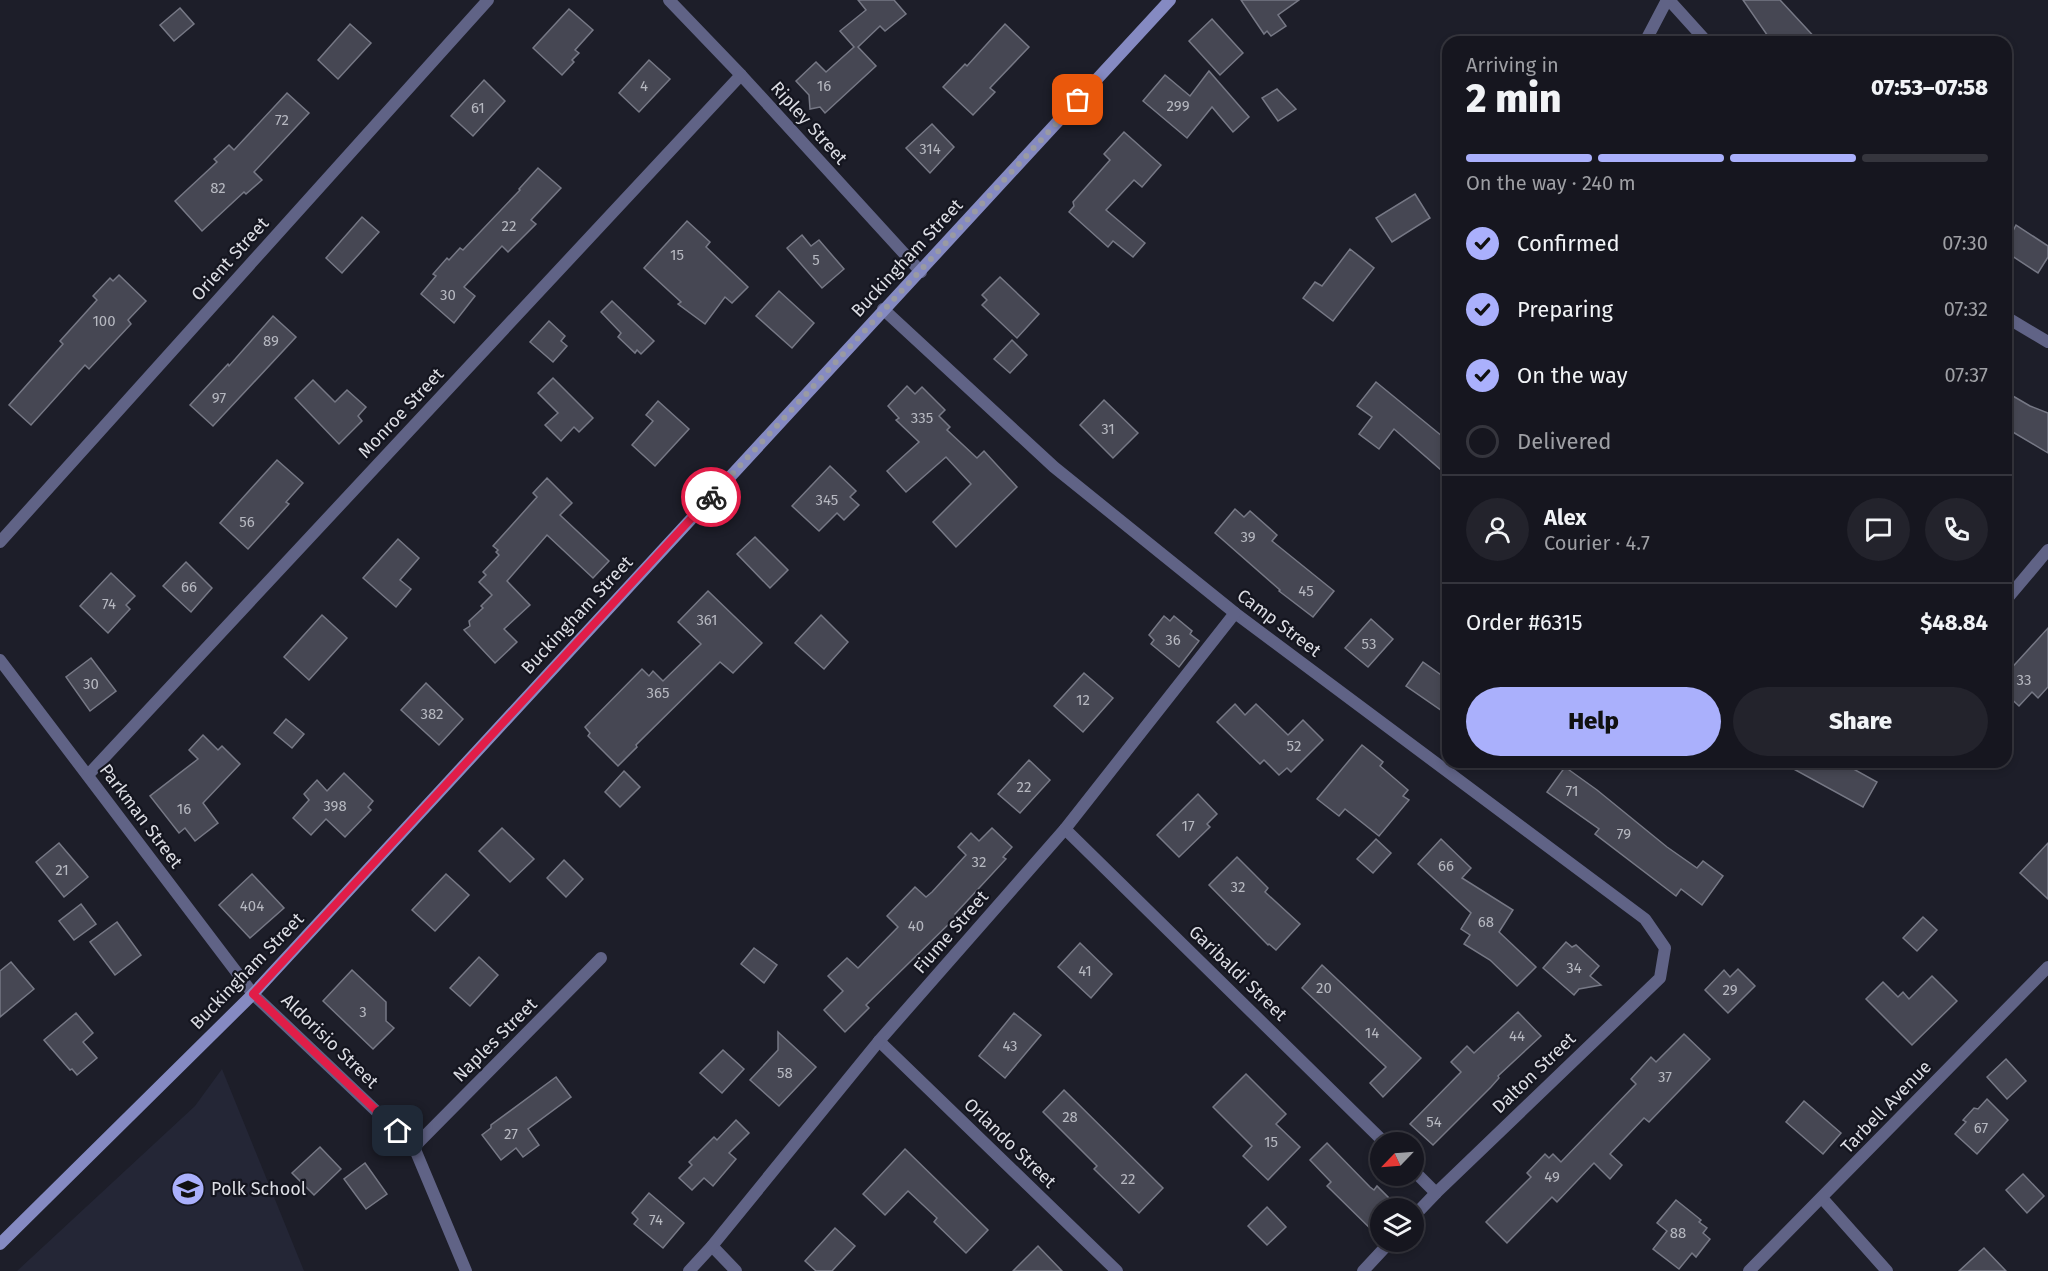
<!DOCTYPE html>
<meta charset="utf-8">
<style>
body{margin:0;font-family:"Fira Sans",sans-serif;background:#23232c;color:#f1f3f6;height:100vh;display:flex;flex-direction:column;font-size:22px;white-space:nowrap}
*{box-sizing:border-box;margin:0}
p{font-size:20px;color:#9e9fa4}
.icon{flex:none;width:33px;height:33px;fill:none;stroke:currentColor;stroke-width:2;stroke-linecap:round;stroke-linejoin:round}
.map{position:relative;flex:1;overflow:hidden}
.side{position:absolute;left:1442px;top:36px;width:570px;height:732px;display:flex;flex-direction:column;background:#16161f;border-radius:18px;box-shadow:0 3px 9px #0003,0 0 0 2px #35353d}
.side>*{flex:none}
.needle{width:39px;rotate:245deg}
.controls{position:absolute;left:1370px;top:1132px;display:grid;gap:12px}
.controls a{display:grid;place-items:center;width:54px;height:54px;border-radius:50%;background:#16161f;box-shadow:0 3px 9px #0003,0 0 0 2px #35353d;font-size:30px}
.pin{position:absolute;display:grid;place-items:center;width:51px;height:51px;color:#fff;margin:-26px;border-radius:12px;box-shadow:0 3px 9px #0006}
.courier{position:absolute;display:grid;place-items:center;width:60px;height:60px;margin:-30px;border:4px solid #e11d48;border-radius:50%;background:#fff;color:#222;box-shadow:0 2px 8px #0007}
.overview em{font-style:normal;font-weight:800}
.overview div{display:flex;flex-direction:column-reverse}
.overview{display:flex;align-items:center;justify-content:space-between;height:102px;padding:0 24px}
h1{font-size:39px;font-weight:800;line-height:45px}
.bar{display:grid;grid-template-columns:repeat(4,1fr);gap:9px 6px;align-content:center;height:72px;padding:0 24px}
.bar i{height:8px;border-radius:4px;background:#35353d}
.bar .active{background:#aab0fc}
.bar p{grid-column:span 4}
.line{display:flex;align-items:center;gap:15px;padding:0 24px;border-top:2px solid #35353d}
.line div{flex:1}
.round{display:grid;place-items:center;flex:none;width:63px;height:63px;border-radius:32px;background:#23232c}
ol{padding:0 24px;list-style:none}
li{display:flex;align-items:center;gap:18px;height:66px}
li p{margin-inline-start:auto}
li .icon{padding:6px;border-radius:50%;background:#aab0fc;color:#111;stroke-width:4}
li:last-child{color:#9e9fa4}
li i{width:33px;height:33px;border:3px solid #35353d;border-radius:50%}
.primary-button{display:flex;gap:12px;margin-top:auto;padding:12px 24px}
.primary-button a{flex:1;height:69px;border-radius:36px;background:#aab0fc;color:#111;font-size:24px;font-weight:800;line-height:69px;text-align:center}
.primary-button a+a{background:#23232c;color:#f1f3f6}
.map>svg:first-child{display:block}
.built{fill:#242636}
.building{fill:#464753;stroke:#767885;stroke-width:1.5}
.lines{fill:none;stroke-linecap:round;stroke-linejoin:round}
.street{stroke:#606386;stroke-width:12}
.secondary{stroke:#858ac2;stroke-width:12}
.done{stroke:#999aa3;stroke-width:6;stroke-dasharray:0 10.8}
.route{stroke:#e11d48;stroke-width:8}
.labels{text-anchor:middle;stroke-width:4.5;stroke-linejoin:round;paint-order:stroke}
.number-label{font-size:15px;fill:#b6b8c0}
.street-label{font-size:18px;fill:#dcdde4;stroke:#14151f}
.poi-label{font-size:18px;fill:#dcdde4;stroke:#14151f;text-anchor:start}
</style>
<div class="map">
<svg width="2048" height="1271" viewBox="0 0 2048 1271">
<rect width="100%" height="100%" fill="#1d1e29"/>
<path class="built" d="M222 1069 304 1271H17L195 1106Z"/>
<g class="building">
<path d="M858 0H894L906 14 885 31 880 26 858 47 876 66 825 113 820 107 810 109 809 95 796 81 816 62 826 72 854 47 840 31 866 10Z"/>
<path d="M1241 0H1299L1278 15 1286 26 1271 36 1267 31 1264 34Z"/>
<path d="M1743 0H1780L1819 42H1772Z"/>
<path d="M180 8 194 24 174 41 160 25Z"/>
<path d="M569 9 593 30 575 50 579 53 572 60 574 62 562 75 533 48Z"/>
<path d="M1212 19 1243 53 1220 75 1189 41Z"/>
<path d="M350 24 371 43 338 79 318 60Z"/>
<path d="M1005 24 1029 47 990 88 995 92 973 115 943 87 965 64 967 66Z"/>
<path d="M649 60 670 79 639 112 619 93Z"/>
<path d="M1209 71 1249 117 1233 132 1212 107 1187 138 1143 101 1165 75 1190 96Z"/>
<path d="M484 80 505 101 473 136 451 116Z"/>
<path d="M1277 89 1296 109 1278 121 1262 98Z"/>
<path d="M287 93 309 113 254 172 262 180 246 194 244 192 202 231 175 201 217 162 214 159 229 145 234 150Z"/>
<path d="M932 124 954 147 930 173 906 148Z"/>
<path d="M1124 132 1161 165 1142 187 1134 180 1106 210 1145 243 1133 257 1113 241 1108 247 1069 212 1074 206 1073 202 1110 160 1104 154Z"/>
<path d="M538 168 561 188 531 220 536 224 508 252 502 246 464 287 475 296 454 323 421 294 436 276 433 274 447 258 449 260 460 248 463 250 520 190 519 189Z"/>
<path d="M1415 194 1430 218 1392 242 1376 218Z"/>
<path d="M362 217 379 232 342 273 326 258Z"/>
<path d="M687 221 710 242 706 247 748 287 732 303 725 297 705 324 678 304 681 302 644 268Z"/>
<path d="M2006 222 2014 229 2016 225 2048 246V257L2038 273 2006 252Z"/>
<path d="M802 235 811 246 819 240 844 269 822 288 787 248Z"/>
<path d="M1350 249 1374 268 1333 321 1303 298 1315 282 1322 286Z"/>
<path d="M119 275 146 301 128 320 131 324 89 369 85 365 31 425 9 405 63 344 60 341 97 300 93 296 110 278 113 281Z"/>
<path d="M1000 277 1039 314 1017 338 982 305 987 300 982 295Z"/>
<path d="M779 291 814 323 792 348 756 316Z"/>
<path d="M612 301 654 341 641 354 637 350 635 353 618 337 621 333 601 312Z"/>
<path d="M273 316 296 337 213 426 190 405 228 364 229 366Z"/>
<path d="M549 321 565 336 561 341 567 346 553 362 530 342Z"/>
<path d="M1012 340 1027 355 1010 373 994 359Z"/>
<path d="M553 378 593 418 579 432 574 427 561 441 545 425 558 413 538 393Z"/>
<path d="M313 380 335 402 347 390 366 407 358 416 362 421 339 444 295 398Z"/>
<path d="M1376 382 1448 441V476L1394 429 1379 449 1359 434 1372 417 1357 406Z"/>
<path d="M907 386 915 394 922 387 945 410 939 416 950 427 947 430 977 458 984 451 1017 487 956 547 933 522 971 484 946 457 906 492 887 471 919 442 896 420 899 418 888 406Z"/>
<path d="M2006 392 2030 406 2048 413V453L2006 428Z"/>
<path d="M1104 400 1138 433 1113 458 1080 425Z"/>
<path d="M658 401 689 429 655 466 632 445 653 421 646 415Z"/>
<path d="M277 460 303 483 286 502 289 504 248 549 220 523Z"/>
<path d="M830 466 856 491 850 497 859 505 844 520 837 513 819 531 792 506Z"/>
<path d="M547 478 572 503 560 515 609 561 593 578 547 535 507 581 530 605 504 629 517 642 495 663 464 630 470 626 469 621 483 608 481 606 492 595 479 582 486 575 483 572 499 555 496 552 498 550 493 546 537 497 533 493Z"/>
<path d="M1235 509 1244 517 1250 511 1277 535 1272 541 1334 591 1313 617 1279 591 1280 590 1215 533Z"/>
<path d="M755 537 788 570 770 588 737 554Z"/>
<path d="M398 539 419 558 400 580 411 589 396 607 363 578Z"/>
<path d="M186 562 212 588 191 612 163 586Z"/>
<path d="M111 573 135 596 126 605 130 609 108 633 80 606Z"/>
<path d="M708 591 762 643 733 673 720 662 636 745 637 747 618 766 588 736 590 733 585 727 642 669 649 676 653 671 663 681 701 644 678 622Z"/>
<path d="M322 615 347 638 309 680 284 657Z"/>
<path d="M821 615 848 642 824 669 795 643Z"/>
<path d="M1164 616 1170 621 1174 616 1192 631 1190 634 1199 641 1179 667 1151 644 1154 640 1149 635Z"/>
<path d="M1371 619 1393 639 1368 667 1345 648Z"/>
<path d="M2048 628V687L2038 698 2032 692 2019 706 2006 694V674Z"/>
<path d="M91 658 116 691 90 711 66 677Z"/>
<path d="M1423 662 1448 680V715L1406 686Z"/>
<path d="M1084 673 1113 698 1083 732 1054 706Z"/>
<path d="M426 683 463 719 439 745 401 710Z"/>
<path d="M1235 704 1245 715 1256 704 1288 735 1303 720 1323 740 1291 772 1287 768 1279 775 1264 760 1260 764 1217 722Z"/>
<path d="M286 719 304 734 292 748 274 733Z"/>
<path d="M203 735 218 750 222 746 240 764 203 803 218 823 195 841 185 828 179 833 150 796 198 759 189 750Z"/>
<path d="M1362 745 1383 762 1380 766 1408 790 1403 796 1409 800 1379 836 1345 809 1339 816 1317 799Z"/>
<path d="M1029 760 1050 780 1020 813 998 794Z"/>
<path d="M1781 762H1841L1877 782 1863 807Z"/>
<path d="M1565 767 1597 790 1667 847 1697 868 1703 861 1723 876 1702 905 1681 889 1676 896 1595 834 1599 829 1547 792Z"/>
<path d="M624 771 640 787 620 807 605 792Z"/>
<path d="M344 773 373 801 368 807 371 810 345 837 326 819 311 835 293 818 309 800 304 794 317 780 327 791Z"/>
<path d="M1198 794 1217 814 1207 824 1210 827 1179 857 1157 835Z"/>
<path d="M502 828 534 859 510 882 479 851Z"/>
<path d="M992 828 1012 847 1003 857 1006 859 955 914 957 916 866 1005 869 1008 845 1032 824 1010 843 991 828 976 847 958 858 968 898 927 887 916 915 887 926 897 932 892 966 855 958 847 971 833 979 841Z"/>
<path d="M1376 839 1391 853 1373 873 1357 859Z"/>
<path d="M1441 839 1471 868 1462 878 1513 910 1499 932 1536 967 1517 986 1490 960 1464 944 1470 935 1461 929 1471 913 1418 864Z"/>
<path d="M59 843 88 877 64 897 36 862Z"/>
<path d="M2048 843V899L2020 873Z"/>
<path d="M1237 857 1268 888 1265 892 1300 924 1276 950 1269 944 1268 945 1209 885Z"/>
<path d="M564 860 583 879 566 897 547 878Z"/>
<path d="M252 874 284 908 250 938 219 905Z"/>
<path d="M446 874 469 895 435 931 412 910Z"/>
<path d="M81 904 96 924 74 940 59 921Z"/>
<path d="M1923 917 1937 930 1917 951 1903 938Z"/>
<path d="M117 922 141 955 115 975 90 942Z"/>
<path d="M1566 942 1572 947 1576 945 1599 966 1590 976 1601 985 1579 989 1574 995 1543 968Z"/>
<path d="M1080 943 1112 974 1091 998 1058 967Z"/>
<path d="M754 948 777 965 764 983 741 964Z"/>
<path d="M479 957 498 975 470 1006 450 988Z"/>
<path d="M11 962 34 989 0 1017V971Z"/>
<path d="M1322 965 1421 1058 1383 1097 1370 1083 1386 1067 1302 988Z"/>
<path d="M1738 969 1755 986 1728 1013 1705 990 1724 970 1730 977Z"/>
<path d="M352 970 386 1002V1021L394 1028 373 1049 323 1001Z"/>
<path d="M1932 976 1957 1001 1912 1045 1866 999 1883 982 1898 997 1903 992 1909 999Z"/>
<path d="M1518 1012 1541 1036 1498 1076 1499 1078 1491 1087 1433 1145 1410 1124 1461 1072 1451 1062 1467 1046 1474 1053Z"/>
<path d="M76 1013 93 1033 83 1042 97 1058 77 1075 72 1069 70 1070 44 1040Z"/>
<path d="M1014 1013 1041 1035 1005 1078 979 1056Z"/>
<path d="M778 1032 816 1067 779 1106 750 1080 778 1050Z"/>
<path d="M1684 1034 1710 1059 1649 1122 1644 1118 1610 1154 1622 1165 1610 1179 1594 1163 1557 1202 1552 1197 1507 1243 1486 1222 1531 1177 1527 1173 1545 1154 1549 1158 1553 1154 1561 1162 1636 1084 1631 1079 1651 1057 1656 1062Z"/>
<path d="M723 1050 744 1069 722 1093 700 1073Z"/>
<path d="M2006 1059 2026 1081 2007 1099 1987 1077Z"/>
<path d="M1246 1074 1286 1114 1276 1124 1300 1147 1268 1180 1243 1156 1252 1146 1213 1107Z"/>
<path d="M556 1077 571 1097 528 1129 539 1145 523 1157 516 1148 501 1160 482 1135 491 1128V1125Z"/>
<path d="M1064 1090 1163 1188 1139 1213 1094 1169 1097 1166 1043 1112Z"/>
<path d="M1987 1099 2008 1120 1977 1154 1955 1134 1966 1122 1963 1120 1974 1108 1978 1109Z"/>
<path d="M1804 1101 1841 1133 1823 1154 1786 1122Z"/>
<path d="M736 1120 749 1133 729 1153 736 1159 713 1186 704 1178 692 1190 679 1178 692 1165 689 1162 714 1137 717 1140Z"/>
<path d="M1327 1143 1370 1187 1374 1190 1377 1186 1391 1200 1380 1209V1238L1327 1186 1331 1182 1310 1160Z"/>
<path d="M320 1147 341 1169 314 1195 292 1173Z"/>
<path d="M905 1149 988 1230 966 1253 934 1222 937 1218 908 1191 885 1215 863 1194Z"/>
<path d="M365 1163 387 1194 366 1209 344 1179Z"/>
<path d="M2023 1174 2044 1196 2027 1213 2006 1190Z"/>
<path d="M649 1193 684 1223 663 1248 634 1224 638 1219 632 1213Z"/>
<path d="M1676 1200 1701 1220 1699 1222 1707 1228 1703 1233 1710 1239 1696 1257 1692 1253 1679 1269 1653 1249 1667 1231 1657 1223Z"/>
<path d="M1267 1207 1286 1227 1267 1245 1248 1226Z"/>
<path d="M835 1228 855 1246 832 1271H816L805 1261Z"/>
<path d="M1038 1246 1062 1271H1013Z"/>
<path d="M1984 1248 2006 1271H1959Z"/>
</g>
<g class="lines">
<g class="street">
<path d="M669 0 741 75 921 272"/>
<path d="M1669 0 1707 42"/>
<path d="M1645 42 1667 0"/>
<path d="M883 309 1054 467 1235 613 1645 919 1665 948 1660 978 1436 1193 1413 1217"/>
<path d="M2006 317 2048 342"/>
<path d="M0 542 488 0"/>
<path d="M2006 600 2048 550"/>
<path d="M0 660 253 994 414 1147 466 1271"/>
<path d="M88 775 741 75"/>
<path d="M1065 829 1385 1143"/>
<path d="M879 1041 1117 1271"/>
<path d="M414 1147 601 958"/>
<path d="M1413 1170 1436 1193"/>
<path d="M1822 1198 1887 1271"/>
<path d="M712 1246 736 1271"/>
<path d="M689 1271 712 1246 879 1041 1065 829 1235 613"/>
<path d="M1363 1271 1390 1242"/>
<path d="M1749 1271 2048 967"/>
</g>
<path class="secondary" d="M0 1244 253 994 1170 0"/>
</g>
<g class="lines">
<path class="done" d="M711 497 1078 100"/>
<path class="route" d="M398 1131 253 994 711 497"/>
</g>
<defs>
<g id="school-disc" transform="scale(1.725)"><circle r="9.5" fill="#aab0fc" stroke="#14151f"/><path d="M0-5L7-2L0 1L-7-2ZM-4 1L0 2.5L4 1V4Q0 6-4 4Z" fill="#111"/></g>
</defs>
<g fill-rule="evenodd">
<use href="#school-disc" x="188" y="1189"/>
</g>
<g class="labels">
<g class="number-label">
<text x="644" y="91">4</text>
<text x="824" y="91">16</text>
<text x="1178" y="111">299</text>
<text x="478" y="113">61</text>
<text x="282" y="125">72</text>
<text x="930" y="154">314</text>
<text x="218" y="193">82</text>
<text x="509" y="231">22</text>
<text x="677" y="260">15</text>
<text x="816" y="265">5</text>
<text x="448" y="300">30</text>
<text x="104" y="326">100</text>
<text x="271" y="346">89</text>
<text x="219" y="403">97</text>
<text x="922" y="423">335</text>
<text x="1108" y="434">31</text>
<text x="827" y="505">345</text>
<text x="247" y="527">56</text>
<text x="1248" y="542">39</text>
<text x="189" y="592">66</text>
<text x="1306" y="596">45</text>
<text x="109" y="609">74</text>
<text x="707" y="625">361</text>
<text x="1173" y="645">36</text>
<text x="1369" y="649">53</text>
<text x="2024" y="685">33</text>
<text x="91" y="689">30</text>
<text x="658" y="698">365</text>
<text x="1083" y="705">12</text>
<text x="432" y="719">382</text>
<text x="1294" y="751">52</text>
<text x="1024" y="792">22</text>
<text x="1572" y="796">71</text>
<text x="335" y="811">398</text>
<text x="184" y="814">16</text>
<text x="1188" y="831">17</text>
<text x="1624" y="839">79</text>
<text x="979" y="867">32</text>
<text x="1446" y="871">66</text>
<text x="62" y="875">21</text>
<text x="1238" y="892">32</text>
<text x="252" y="911">404</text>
<text x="1486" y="927">68</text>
<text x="916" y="931">40</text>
<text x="1574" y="973">34</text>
<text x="1085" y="976">41</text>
<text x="1324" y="993">20</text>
<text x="1730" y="995">29</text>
<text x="363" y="1017">3</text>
<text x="1372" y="1038">14</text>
<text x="1517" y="1041">44</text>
<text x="1010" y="1051">43</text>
<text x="785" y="1078">58</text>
<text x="1665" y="1082">37</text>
<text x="1070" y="1122">28</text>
<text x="1434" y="1127">54</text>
<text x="1981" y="1133">67</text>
<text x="511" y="1139">27</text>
<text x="1271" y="1147">15</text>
<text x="1552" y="1182">49</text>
<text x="1128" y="1184">22</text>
<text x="656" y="1225">74</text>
<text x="1678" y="1238">88</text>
</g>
<g class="street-label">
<text transform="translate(809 123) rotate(48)" y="6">Ripley Street</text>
<text transform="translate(907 258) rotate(-47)" y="6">Buckingham Street</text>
<text transform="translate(230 259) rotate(-48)" y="6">Orient Street</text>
<text transform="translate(401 413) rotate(-47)" y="6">Monroe Street</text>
<text transform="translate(577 615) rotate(-47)" y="6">Buckingham Street</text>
<text transform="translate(1279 623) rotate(37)" y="6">Camp Street</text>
<text transform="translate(141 816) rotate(53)" y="6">Parkman Street</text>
<text transform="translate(951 932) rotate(-49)" y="6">Fiume Street</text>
<text transform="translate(247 971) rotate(-46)" y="6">Buckingham Street</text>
<text transform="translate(1238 973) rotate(44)" y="6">Garibaldi Street</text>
<text transform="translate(495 1040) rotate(-45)" y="6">Naples Street</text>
<text transform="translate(330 1041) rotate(44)" y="6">Aldorisio Street</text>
<text transform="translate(1534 1073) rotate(-44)" y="6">Dalton Street</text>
<text transform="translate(1886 1107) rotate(-46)" y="6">Tarbell Avenue</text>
<text transform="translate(1010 1143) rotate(44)" y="6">Orlando Street</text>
</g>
<g class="poi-label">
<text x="211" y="1195">Polk School</text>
</g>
</g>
</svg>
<div class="controls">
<a><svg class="needle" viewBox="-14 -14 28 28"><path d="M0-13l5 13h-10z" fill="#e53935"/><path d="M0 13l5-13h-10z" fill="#9e9fa4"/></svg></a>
<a><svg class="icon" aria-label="layers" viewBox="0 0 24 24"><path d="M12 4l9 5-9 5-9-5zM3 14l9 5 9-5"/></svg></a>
</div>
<div class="pin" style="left:1078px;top:100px;background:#ea580c"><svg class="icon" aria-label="bag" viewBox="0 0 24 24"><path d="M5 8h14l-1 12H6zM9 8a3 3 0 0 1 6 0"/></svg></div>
<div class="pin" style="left:398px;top:1131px;background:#1f2937"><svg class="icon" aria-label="home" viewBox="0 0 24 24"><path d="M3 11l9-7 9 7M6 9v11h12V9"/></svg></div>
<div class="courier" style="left:711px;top:497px"><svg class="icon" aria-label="bike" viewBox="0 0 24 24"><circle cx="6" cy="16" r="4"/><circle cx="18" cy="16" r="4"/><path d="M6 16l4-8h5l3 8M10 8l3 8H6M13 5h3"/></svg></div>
<section class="side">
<div class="overview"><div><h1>2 min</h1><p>Arriving in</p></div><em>07:53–07:58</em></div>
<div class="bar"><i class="active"></i><i class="active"></i><i class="active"></i><i></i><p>On the way · 240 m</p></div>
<ol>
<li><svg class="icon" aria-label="check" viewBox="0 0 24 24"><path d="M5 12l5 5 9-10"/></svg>Confirmed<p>07:30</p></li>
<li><svg class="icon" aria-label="check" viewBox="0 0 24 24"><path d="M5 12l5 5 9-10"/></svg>Preparing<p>07:32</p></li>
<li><svg class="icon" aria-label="check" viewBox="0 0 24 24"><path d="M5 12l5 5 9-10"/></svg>On the way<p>07:37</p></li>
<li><i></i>Delivered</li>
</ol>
<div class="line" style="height:108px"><a class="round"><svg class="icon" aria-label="person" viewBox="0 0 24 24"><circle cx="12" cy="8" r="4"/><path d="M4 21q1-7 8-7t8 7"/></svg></a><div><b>Alex</b><p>Courier · 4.7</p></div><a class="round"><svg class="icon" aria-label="chat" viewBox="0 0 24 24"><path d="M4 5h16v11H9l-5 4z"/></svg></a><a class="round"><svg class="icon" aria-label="phone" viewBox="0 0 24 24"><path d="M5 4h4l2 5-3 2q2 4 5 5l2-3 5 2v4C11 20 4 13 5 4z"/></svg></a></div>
<div class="line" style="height:78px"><div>Order #6315</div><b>$48.84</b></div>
<div class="primary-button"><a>Help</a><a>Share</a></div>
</section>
</div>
